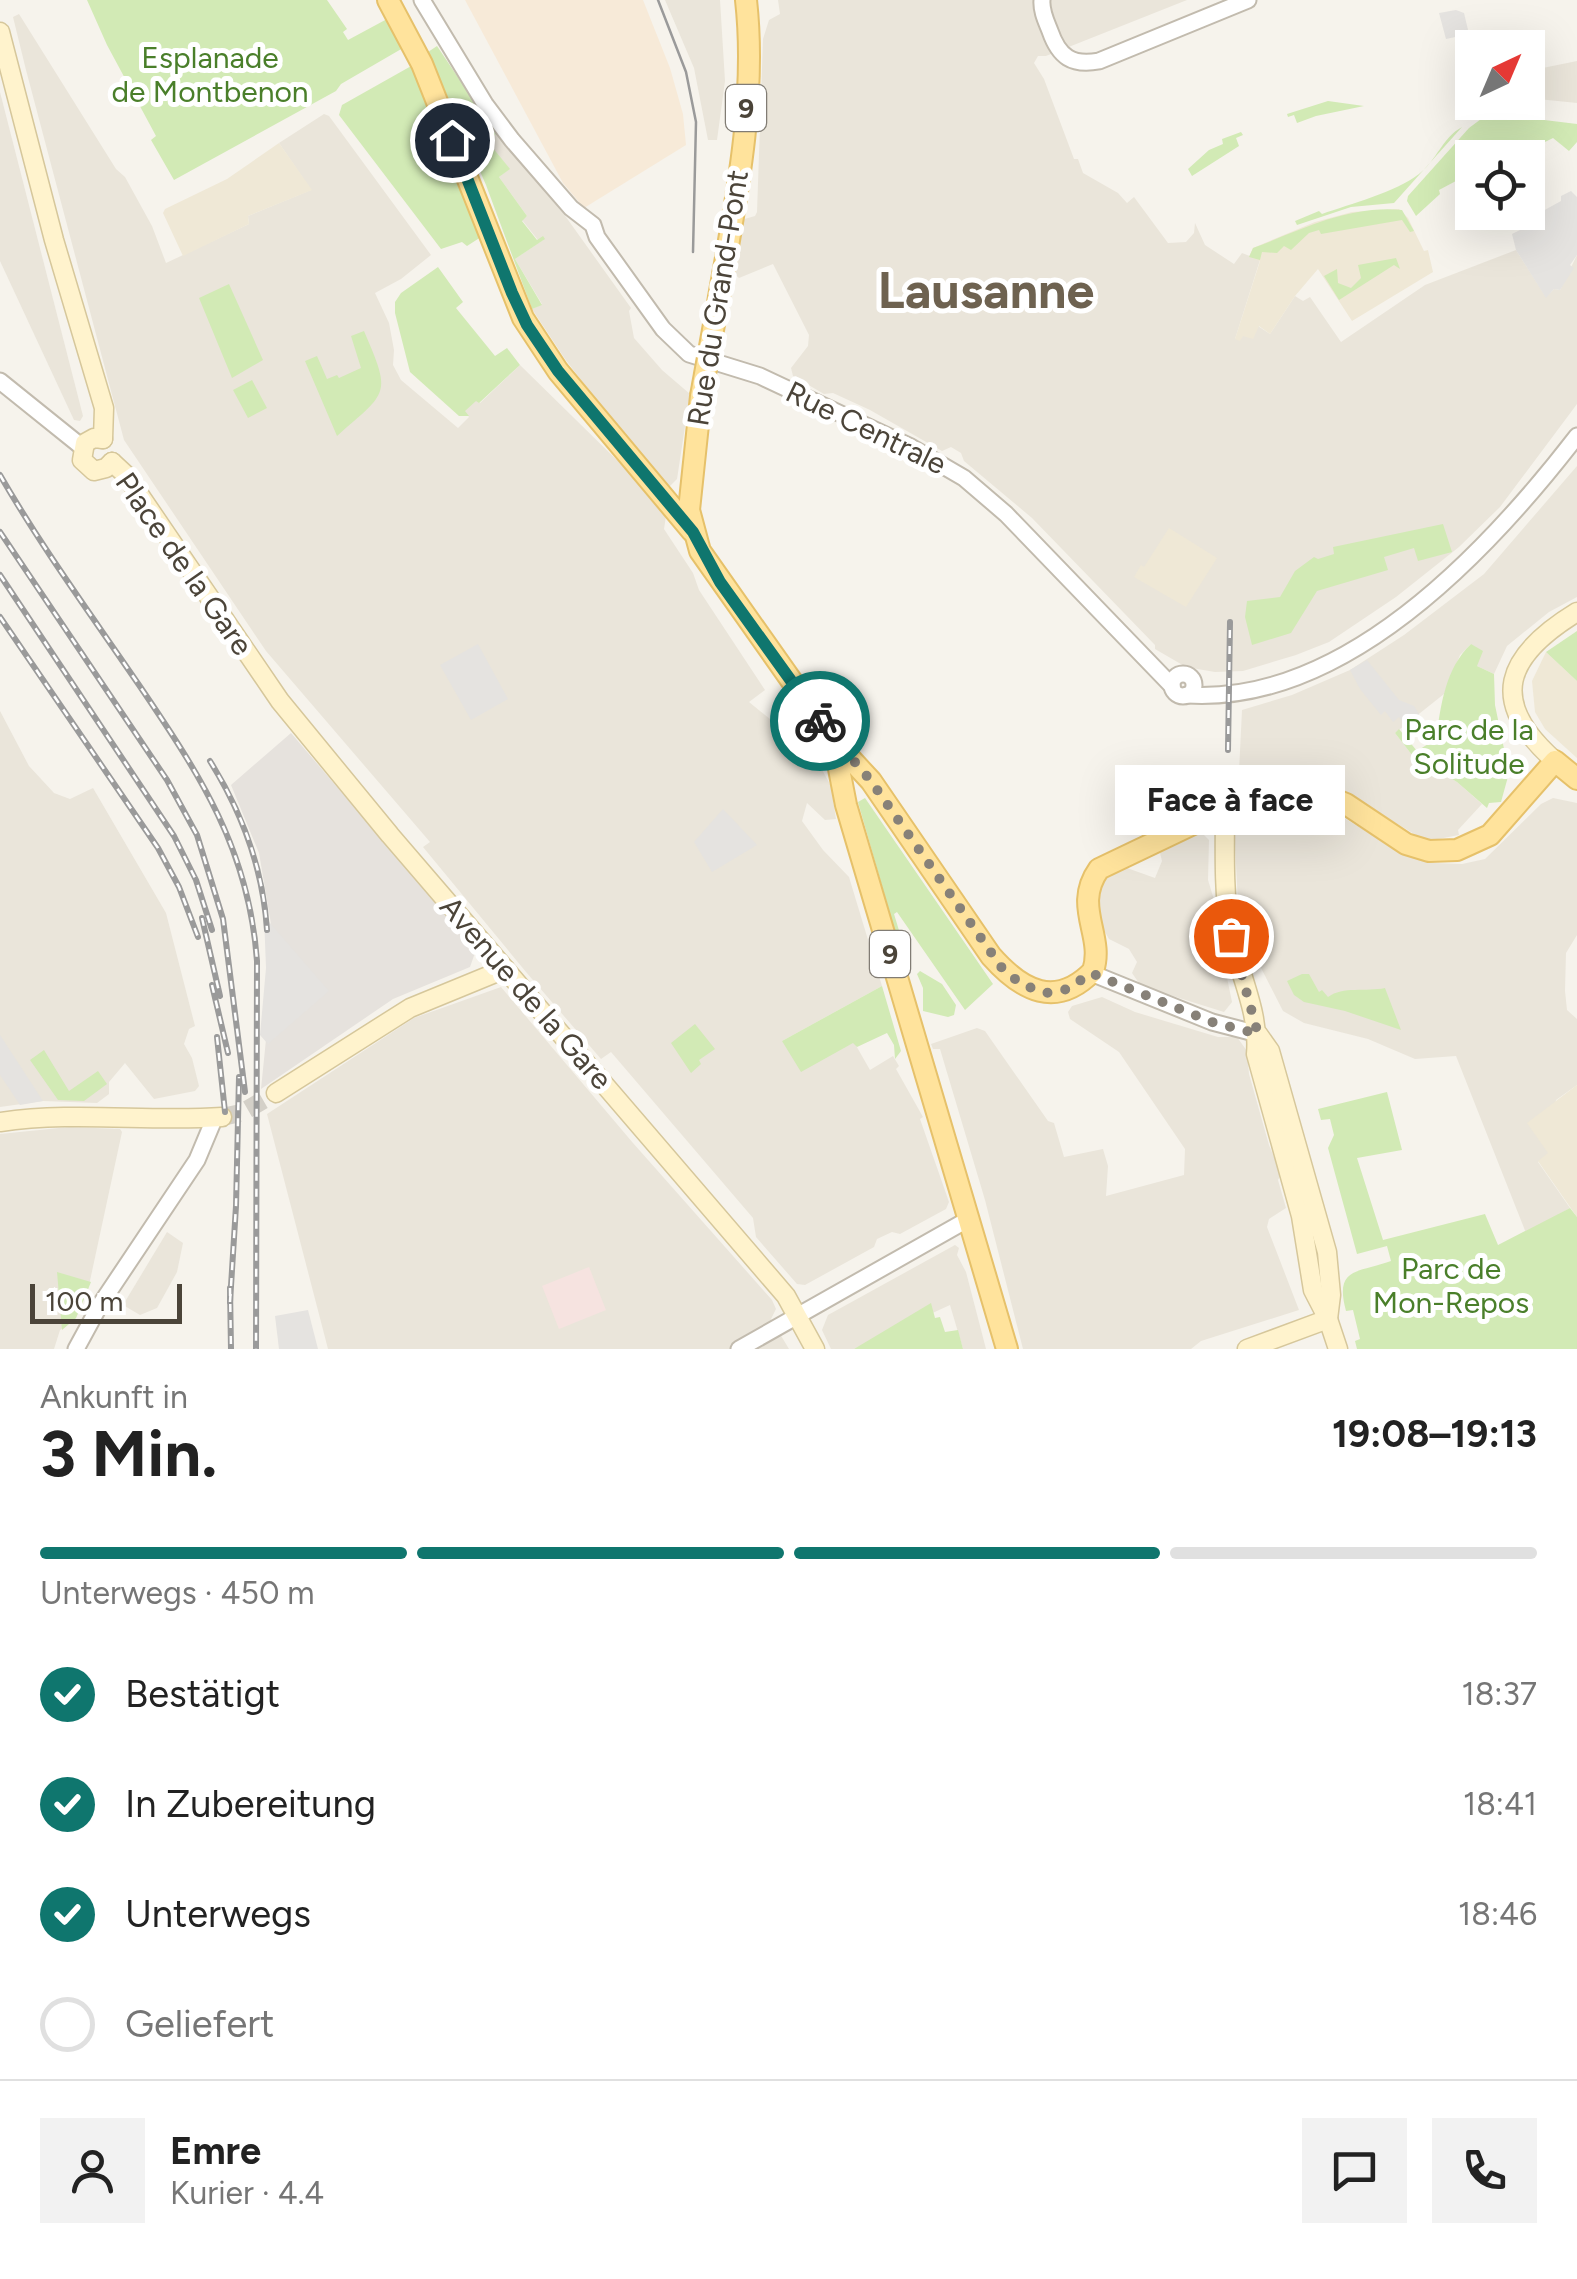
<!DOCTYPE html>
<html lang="de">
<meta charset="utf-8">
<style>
body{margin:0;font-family:Figtree,sans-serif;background:#f2f2f2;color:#222;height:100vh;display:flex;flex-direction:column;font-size:38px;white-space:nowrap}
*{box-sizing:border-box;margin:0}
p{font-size:32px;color:#767676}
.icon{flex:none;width:55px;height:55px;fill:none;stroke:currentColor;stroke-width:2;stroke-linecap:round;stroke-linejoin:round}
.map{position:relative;height:1349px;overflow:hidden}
.sheet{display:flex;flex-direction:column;background:#fff;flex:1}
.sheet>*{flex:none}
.needle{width:65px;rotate:44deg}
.fabs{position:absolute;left:1455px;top:30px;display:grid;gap:20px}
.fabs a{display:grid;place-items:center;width:90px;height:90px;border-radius:0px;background:#fff;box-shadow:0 10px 40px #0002;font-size:50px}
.scale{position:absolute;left:30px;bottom:25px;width:152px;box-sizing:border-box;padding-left:10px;border:5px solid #4b4439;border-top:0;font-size:28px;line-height:35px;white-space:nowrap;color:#4b4439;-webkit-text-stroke:8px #fff;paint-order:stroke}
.pin{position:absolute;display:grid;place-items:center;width:85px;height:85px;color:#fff;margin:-42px;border:5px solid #fff;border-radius:50%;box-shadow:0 2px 10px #0007}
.courier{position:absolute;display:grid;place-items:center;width:100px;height:100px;margin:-50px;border:8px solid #0f766e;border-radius:50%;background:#fff;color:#222;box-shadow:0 2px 12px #0007}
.bubble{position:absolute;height:70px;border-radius:0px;background:#fff;box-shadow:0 10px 40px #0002;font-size:32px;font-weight:700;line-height:70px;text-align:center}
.overview em{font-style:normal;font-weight:700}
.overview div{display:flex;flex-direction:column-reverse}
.overview{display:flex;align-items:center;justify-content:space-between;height:170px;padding:0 40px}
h1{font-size:65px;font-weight:700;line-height:75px}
.bar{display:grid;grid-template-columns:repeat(4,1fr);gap:15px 10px;align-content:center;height:120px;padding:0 40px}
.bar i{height:12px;border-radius:8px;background:#e0e0e0}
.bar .on{background:#0f766e}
.bar p{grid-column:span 4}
.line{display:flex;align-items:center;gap:25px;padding:0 40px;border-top:2px solid #e0e0e0}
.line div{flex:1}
.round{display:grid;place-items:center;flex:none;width:105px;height:105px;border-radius:0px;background:#f2f2f2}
ol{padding:0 40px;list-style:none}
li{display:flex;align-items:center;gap:30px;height:110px}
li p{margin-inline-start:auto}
li .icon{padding:10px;border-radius:50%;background:#0f766e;color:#fff;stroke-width:4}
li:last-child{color:#767676}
li i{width:55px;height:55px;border:5px solid #e0e0e0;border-radius:50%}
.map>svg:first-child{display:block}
.residential{fill:#eae5da}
.commercial{fill:#f7ead8}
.industrial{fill:#e6e2dd}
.education{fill:#efe8d6}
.medical{fill:#f6e3e0}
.green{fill:#d2eab5}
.parking{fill:#e5e3e0}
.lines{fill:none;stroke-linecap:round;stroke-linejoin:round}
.secondary-tunnel{stroke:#d4d0c8;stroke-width:18;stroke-dasharray:18 9;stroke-linecap:butt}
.tertiary-casing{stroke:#c2bbae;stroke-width:19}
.secondary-casing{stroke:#d6c79b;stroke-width:21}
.primary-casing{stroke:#e6c16a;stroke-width:24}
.tertiary{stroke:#fff;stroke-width:15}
.secondary{stroke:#fff3cd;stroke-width:18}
.primary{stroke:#ffe39c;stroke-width:20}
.tram{stroke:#9a9a9a;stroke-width:2.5}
.rail-casing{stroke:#9a9a9a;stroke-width:6}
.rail{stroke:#fff;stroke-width:2.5;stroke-dasharray:8;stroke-linecap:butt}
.primary-bridge-casing{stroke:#e6c16a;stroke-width:24;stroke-linecap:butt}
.primary-bridge{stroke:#ffe39c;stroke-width:20}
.done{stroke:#878178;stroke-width:10;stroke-dasharray:0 18}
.route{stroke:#0f766e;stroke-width:12}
.labels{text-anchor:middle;stroke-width:10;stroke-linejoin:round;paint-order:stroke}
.shield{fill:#fff;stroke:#817c74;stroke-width:2.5}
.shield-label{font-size:28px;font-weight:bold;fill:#4b4439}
.park-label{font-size:30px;fill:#4a7f2a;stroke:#fff}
.street-label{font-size:30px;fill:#4b4439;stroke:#fff}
.town-label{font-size:50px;font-weight:bold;fill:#6e6250;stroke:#fff}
</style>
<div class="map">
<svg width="1577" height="1349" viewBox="0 0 1577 1349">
<rect width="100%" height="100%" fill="#f6f3ec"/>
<g class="residential">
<path d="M665 0H720L725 81 717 140H708L694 68Z"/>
<path d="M778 0H1187L1046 56H1038L1034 63 1044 79 1074 159H1078L1083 173 1118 193 1127 203 1134 197 1168 243 1186 242 1194 233 1195 223 1205 245 1234 264 1242 253 1260 260 1235 339 1258 326 1270 334 1295 296 1303 301 1310 297 1341 342 1425 285 1516 250 1546 297 1554 289 1560 290 1577 255V404L1500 507 1459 547 1396 597 1329 642 1296 655 1243 671 1215 672 1186 667 1155 649V645L1032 518 964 461 961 453 951 447 942 451 870 410 833 393 824 394 793 376 791 368 808 346 809 335 773 264 739 278 733 273 741 220 755 216 757 212 763 39 769 20 780 14Z"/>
<path d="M19 14 116 169 125 177 152 226 166 263 249 224 248 216 311 190 279 143 324 114 329 116 431 255 401 279 375 293 389 323 394 350 393 365 401 380 458 428 469 417 464 411 476 400 480 403 520 365 627 470 666 516 664 529 693 573 699 590 765 690 749 702 770 719 779 712 806 748 809 746 831 786 836 819 825 820 807 803 802 821 823 850 849 877 882 986 782 1041 854 1042 870 1070 893 1056 899 1066 896 1069 923 1117 920 1119 949 1202 946 1209 900 1234 892 1232 877 1239 874 1247 805 1285 797 1284 756 1237 753 1218 611 1052 601 1059 526 972 423 847 430 842 266 651 124 440 26 70 13 17Z"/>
<path d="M1577 61V103L1528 98V71Z"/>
<path d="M0 92 83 416 80 421 74 420 0 261Z"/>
<path d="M496 134 566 217 631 308 629 311 634 338 662 370 690 394 677 479 669 487H664L640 457 565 359 532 309 542 304 515 259 543 240H538L522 220 527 216 499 177 509 169 487 141Z"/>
<path d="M1577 466V597L1549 612 1507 646 1494 674 1477 666 1471 644 1460 655 1444 694 1395 733 1412 755 1457 782 1482 804 1458 830 1459 835 1433 840 1419 837 1335 786 1309 775 1286 770 1239 772 1242 710 1292 695 1350 670 1404 635 1484 574Z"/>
<path d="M0 711 29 766 54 793 70 799 93 788 166 913 195 1026 189 1029 184 1044 192 1058 199 1086 195 1091 154 1099 125 1063 109 1082V1094L97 1103 43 1101 0 1107Z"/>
<path d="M1553 798 1577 803V935L1566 953 1565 991 1567 1010 1577 1019V1085L1556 1100 1549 1153 1538 1162 1570 1208 1526 1233 1456 1056 1415 1059 1368 1039 1304 1023 1283 1011 1258 962 1238 905 1234 821 1240 812 1254 807 1339 815 1404 854 1435 863 1462 864 1485 859 1541 804Z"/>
<path d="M1195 835H1204L1209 840 1208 880 1215 903V941L1223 958 1232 1002 1224 1012 1141 986 1132 973 1137 962 1129 949 1109 939 1096 916 1094 906 1103 879 1127 868 1155 878 1162 861 1160 853Z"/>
<path d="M501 987 633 1143 772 1300 776 1309 771 1319 789 1349H328L267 1114 414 1018Z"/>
<path d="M1102 997 1135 1012 1218 1037H1237L1247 1051 1249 1074 1269 1145 1281 1174 1278 1180 1286 1208 1269 1219 1267 1227 1299 1310 1201 1341 1191 1349H1023L985 1200 940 1049H933L931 1044 977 1028 985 1031 1048 1121 1054 1123 1064 1157 1103 1149 1108 1166 1106 1196 1184 1175 1185 1149 1119 1052 1070 1019 1068 1012 1072 1006Z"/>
<path d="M69 1127 120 1129 122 1132 88 1290 76 1318 60 1330 54 1349H0V1134Z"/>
<path d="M167 1232 183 1243 177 1272 157 1308 140 1315 123 1305Z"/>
<path d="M955 1245 959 1248 957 1255 966 1272 986 1349H963L950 1305 854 1349H831L822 1330 828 1315Z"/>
</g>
<path class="commercial" d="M465 0H643L670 68 683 114 686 145 584 208 563 183Z"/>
<path class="industrial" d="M291 733 476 950 470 967 393 999 261 1089 273 970 272 930 259 853 231 785Z"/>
<g class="education">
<path d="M279 143 312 190 248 216 249 224 183 256 163 213 165 209 227 179Z"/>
<path d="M1399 209 1408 218 1424 251 1428 250 1433 272 1352 321 1318 269 1295 296 1270 334 1259 326 1253 339 1243 336 1240 341 1235 339 1260 261 1249 257 1253 248 1315 222 1352 212Z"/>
<path d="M1169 528 1217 558 1186 607 1134 577 1141 565 1144 567Z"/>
<path d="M1546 652 1577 681V758L1545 729 1535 712 1532 681Z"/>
<path d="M1577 1085V1217L1538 1161 1548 1153 1527 1123Z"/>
</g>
<path class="medical" d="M589 1267 606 1310 559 1329 542 1286Z"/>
<g class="green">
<path d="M87 0H327L347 29 343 32 348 40 387 19 403 48 341 84 336 91 174 180 151 140 156 136 107 45Z"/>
<path d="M437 46 496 134 488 142 510 169 499 177 527 216 522 221 537 240 543 236 545 239 515 259 542 305 532 309 486 185 428 52Z"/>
<path d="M413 65 481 237 467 246 462 242 441 249 339 115 342 105Z"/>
<path d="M1328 101 1364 106 1316 116 1297 123 1294 115 1288 117 1287 114Z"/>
<path d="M1489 113 1577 124V142L1569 151 1553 138 1515 157 1472 158V175L1471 173 1439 190 1440 194 1416 216 1407 201 1408 196 1469 128Z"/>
<path d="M1462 127 1394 203 1351 207 1297 225 1295 221 1319 211 1322 214C1350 204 1396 192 1419 174 1437 160 1442 138 1462 127Z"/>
<path d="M1241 132 1243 135 1236 138 1239 146 1192 176 1188 169 1209 150 1223 144 1222 139Z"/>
<path d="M1402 210 1414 231 1410 232 1402 220 1321 234 1319 230 1309 233 1291 250 1284 246 1277 253 1262 252 1260 260 1249 257 1253 248C1302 230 1347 205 1402 210Z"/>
<path d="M1396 258 1400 269 1394 265 1339 300 1324 276 1337 269 1338 283 1351 288 1361 278 1358 265Z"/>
<path d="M438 267 463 302 456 308 495 356 507 348 520 365 479 403 476 401 465 411 469 416H459L410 372 395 313V302L401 293Z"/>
<path d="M229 284 263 360 232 378 199 298Z"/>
<path d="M364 331C392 396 388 391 337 436L305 361 317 356 327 379 337 375 339 378 361 368 351 336Z"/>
<path d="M252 380 267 408 248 418 233 390Z"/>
<path d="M1443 524 1452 552 1418 561 1414 548 1384 557 1388 570 1317 591 1291 633 1252 645 1245 617 1247 601 1280 597 1295 571 1314 557 1318 559 1334 554 1333 547Z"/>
<path d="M1577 631V681L1546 652Z"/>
<path d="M1471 644 1483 651 1477 666 1494 674 1495 705 1509 773 1501 802 1489 803 1487 808 1457 782 1412 755 1395 733 1399 729 1417 751 1436 739C1441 705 1445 669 1471 644Z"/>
<path d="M865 798 993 984 965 1010 897 912 894 914 901 937 898 942 858 802Z"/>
<path d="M920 971 942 984 956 1005 954 1015 948 1017 923 1011V988L917 974Z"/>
<path d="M1302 974H1309L1319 992 1322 990 1328 997C1343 986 1366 992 1385 988L1401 1030 1345 1011 1304 1002 1294 995 1287 981Z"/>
<path d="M882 986 901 1051 895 1059 894 1045 887 1033 857 1047 853 1043 801 1072 782 1041Z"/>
<path d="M695 1024 715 1049 699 1060 701 1064 691 1073 671 1043Z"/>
<path d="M44 1050 69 1091 98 1071 107 1084 84 1101 58 1100 30 1060Z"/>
<path d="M1387 1092 1402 1150 1357 1158 1383 1240 1485 1214 1498 1245 1570 1208 1577 1217V1349H1357L1355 1341 1360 1339 1353 1310 1346 1311C1334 1267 1358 1273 1391 1261L1387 1246 1357 1254 1328 1148 1334 1135 1330 1119 1321 1120 1318 1109Z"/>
<path d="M57 1272 91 1282 76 1318 62 1330Z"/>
<path d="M931 1303 935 1318 940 1317 945 1332 958 1330 963 1349H854Z"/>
</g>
<g class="parking">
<path d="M1456 10 1464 13 1469 34 1446 39 1439 13Z"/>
<path d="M1571 191 1577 197V255L1570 265 1574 268 1560 290 1554 289 1546 298 1516 250 1512 234 1530 225 1525 214 1536 207 1541 212 1561 201V196Z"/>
<path d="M478 644 508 699 471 720 440 665Z"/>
<path d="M1367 660 1399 700 1414 706 1419 714 1405 725 1399 717 1393 722 1385 711 1381 715 1360 689 1350 670Z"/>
<path d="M723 809 757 845 712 872 694 842Z"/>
<path d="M264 916 329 991 268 1044 260 1035 266 968Z"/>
<path d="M0 1035 43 1101 20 1105 0 1075Z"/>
<path d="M308 1310 318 1349H279L275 1316Z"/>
</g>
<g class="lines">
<path class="secondary-tunnel" d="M222 1117 241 1113 276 1093"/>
<g class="tertiary-casing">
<g id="tertiary">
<path d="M422 0 485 104 512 140 571 208 593 225 597 237 663 329 689 354 760 376 909 446 964 478 1006 514 1172 686"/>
<path d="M1042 0C1041 11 1046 21 1050 31 1059 57 1072 66 1099 61L1248 0"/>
<path d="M0 381 82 447"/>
<circle cx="1183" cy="685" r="11"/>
<path d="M1187 695C1345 705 1489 550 1577 436"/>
<path d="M1091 973 1212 1022 1258 1034"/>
<path d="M76 1349 100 1305 197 1160 215 1117"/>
<path d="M739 1349 967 1220"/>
</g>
</g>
<g class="secondary-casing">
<g id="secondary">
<path d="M0 32 54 240 104 408 103 439"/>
<path d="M103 439 94 438 85 443 82 460 94 471 106 468 112 462"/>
<path d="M112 462 126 475 280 701 390 835 786 1296 815 1349"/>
<path d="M1555 761C1487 701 1505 656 1577 612"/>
<path d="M1225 804C1225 846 1223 889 1230 931 1238 972 1260 1012 1256 1054L1301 1216 1313 1290 1328 1319 1338 1349"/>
<path d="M1258 1034 1270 1051 1327 1252 1331 1295 1328 1319"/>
<path d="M276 1093 410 1008 505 969"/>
<path d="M0 1122C74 1111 148 1122 222 1117"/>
<path d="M1247 1349 1328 1319"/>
</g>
</g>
<g class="primary-casing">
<g id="primary">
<path d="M388 0 422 64 523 318 558 371 692 531"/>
<path d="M719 297C736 201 757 97 746 0"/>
<path d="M701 396 689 510 700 551 834 741 871 781 991 956C1022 991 1056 1009 1093 971 1105 935 1072 907 1099 869L1212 815 1236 794 1246 792 1312 790 1346 804 1406 844 1429 851 1457 850 1490 835 1555 761 1577 779"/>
<path d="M834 743 846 805 1007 1349"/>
</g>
</g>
<use href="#tertiary" class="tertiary"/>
<use href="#secondary" class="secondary"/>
<use href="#primary" class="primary"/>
<path class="tram" d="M658 0 686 72 696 122 693 252"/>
<g class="rail-casing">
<g id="rail">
<path d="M0 475C42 548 92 616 139 685 200 775 249 849 257 961L256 1349"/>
<path d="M0 532 167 780 197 835 223 919 245 1092"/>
<path d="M0 575 174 836 196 880 212 930"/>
<path d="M0 617 158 848 179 887 198 937"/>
<path d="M1228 750 1230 622"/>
<path d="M210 761C243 814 263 868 267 930"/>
<path d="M202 918 220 996"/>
<path d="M212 985 228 1053"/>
<path d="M217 1037 225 1112"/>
<path d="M230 1288 231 1349"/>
<path d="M230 1302 236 1206 239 1077"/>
</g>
</g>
<use href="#rail" class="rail"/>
<g class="primary-bridge-casing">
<path id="primary-bridge" d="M701 396 719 297"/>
</g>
<use href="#primary-bridge" class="primary-bridge"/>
</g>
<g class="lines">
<path class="done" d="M820 721 871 781 1002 968 1021 984 1046 993 1068 989 1091 973 1212 1022 1258 1034 1231 936"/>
<path class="route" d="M452 140 512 293 527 325 558 371 693 532 720 582 820 721"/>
</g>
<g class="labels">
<g class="shield">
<rect x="726" y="85" width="40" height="46" rx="8"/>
<rect x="870" y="931" width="40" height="46" rx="8"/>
</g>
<g class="shield-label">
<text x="746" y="118">9</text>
<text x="890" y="964">9</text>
</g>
<g class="park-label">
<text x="210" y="68">Esplanade<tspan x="210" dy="34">de Montbenon</tspan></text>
<text x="1469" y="740">Parc de la<tspan x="1469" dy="34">Solitude</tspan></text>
<text x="1451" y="1279">Parc de<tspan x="1451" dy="34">Mon-Repos</tspan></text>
</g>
<g class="street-label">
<text transform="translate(718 298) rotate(-81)" y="10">Rue du Grand-Pont</text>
<text transform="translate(866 428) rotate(26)" y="10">Rue Centrale</text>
<text transform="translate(184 564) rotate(55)" y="10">Place de la Gare</text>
<text transform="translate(526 993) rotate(49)" y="10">Avenue de la Gare</text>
</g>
<g class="town-label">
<text x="986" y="308">Lausanne</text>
</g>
</g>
</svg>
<div class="fabs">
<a><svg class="needle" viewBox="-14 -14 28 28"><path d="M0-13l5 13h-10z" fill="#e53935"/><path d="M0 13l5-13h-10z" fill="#767676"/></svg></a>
<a><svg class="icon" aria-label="locate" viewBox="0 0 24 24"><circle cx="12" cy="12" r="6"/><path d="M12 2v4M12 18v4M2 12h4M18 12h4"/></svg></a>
</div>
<div class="scale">100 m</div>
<div class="pin" style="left:1231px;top:936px;background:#ea580c"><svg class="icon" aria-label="bag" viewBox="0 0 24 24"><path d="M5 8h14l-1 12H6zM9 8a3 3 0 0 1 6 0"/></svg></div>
<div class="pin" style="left:452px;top:140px;background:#1f2937"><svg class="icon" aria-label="home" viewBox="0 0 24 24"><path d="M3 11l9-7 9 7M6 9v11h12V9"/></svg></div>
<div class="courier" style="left:820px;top:721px"><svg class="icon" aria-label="bike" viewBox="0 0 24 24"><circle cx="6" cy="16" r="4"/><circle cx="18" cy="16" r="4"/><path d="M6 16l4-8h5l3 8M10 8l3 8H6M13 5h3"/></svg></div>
<div class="bubble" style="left:1115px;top:765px;width:230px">Face à face</div>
</div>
<section class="sheet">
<div class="overview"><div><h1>3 Min.</h1><p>Ankunft in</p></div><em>19:08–19:13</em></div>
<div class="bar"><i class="on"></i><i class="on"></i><i class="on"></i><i></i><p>Unterwegs · 450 m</p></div>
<ol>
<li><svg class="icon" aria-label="check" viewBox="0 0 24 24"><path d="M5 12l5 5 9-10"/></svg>Bestätigt<p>18:37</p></li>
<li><svg class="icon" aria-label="check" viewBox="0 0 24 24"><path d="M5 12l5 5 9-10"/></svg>In Zubereitung<p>18:41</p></li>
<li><svg class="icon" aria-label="check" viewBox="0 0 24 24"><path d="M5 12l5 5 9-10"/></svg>Unterwegs<p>18:46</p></li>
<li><i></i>Geliefert</li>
</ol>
<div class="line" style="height:180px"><a class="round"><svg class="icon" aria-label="person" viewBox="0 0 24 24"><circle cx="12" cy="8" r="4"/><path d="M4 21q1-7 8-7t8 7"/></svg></a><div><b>Emre</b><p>Kurier · 4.4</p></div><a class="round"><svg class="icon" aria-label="chat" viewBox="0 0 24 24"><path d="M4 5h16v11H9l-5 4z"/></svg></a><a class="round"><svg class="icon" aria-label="phone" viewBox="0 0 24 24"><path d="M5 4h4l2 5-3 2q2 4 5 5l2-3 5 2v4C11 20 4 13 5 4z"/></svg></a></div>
</section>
